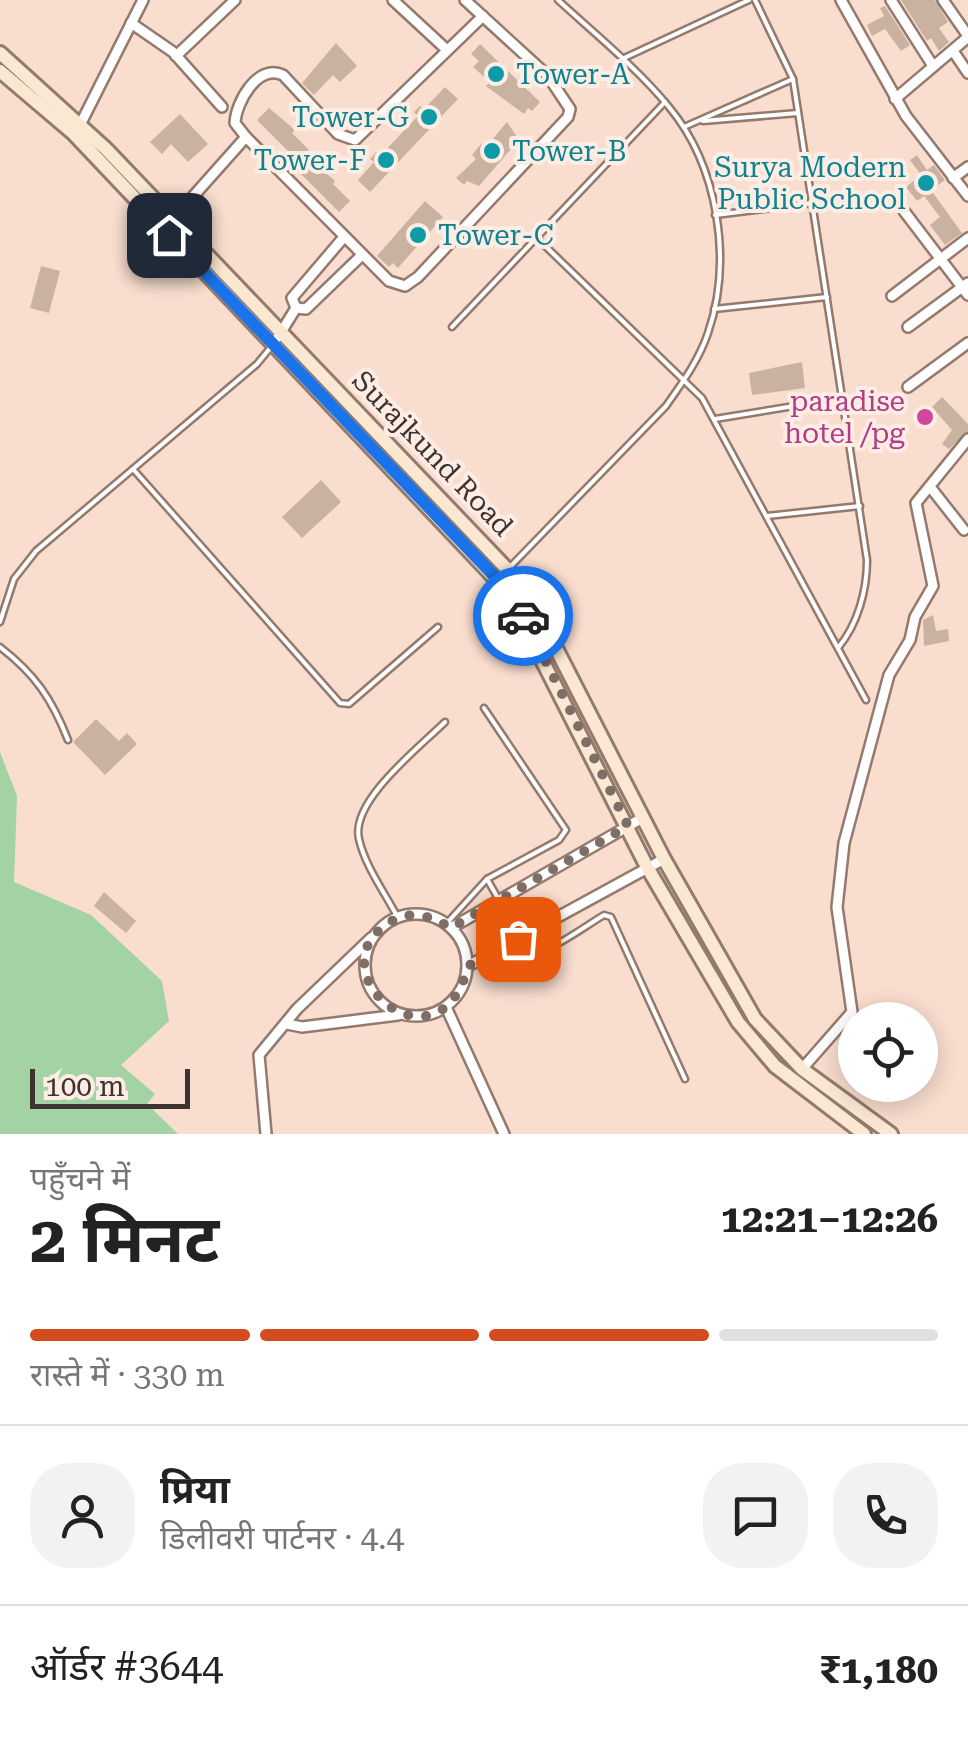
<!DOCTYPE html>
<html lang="hi">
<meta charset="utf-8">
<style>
body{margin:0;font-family:"Roboto Serif","Noto Sans Devanagari",serif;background:#f2f2f2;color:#222;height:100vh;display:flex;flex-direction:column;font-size:38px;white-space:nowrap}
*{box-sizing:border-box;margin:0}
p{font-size:32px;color:#767676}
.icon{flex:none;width:55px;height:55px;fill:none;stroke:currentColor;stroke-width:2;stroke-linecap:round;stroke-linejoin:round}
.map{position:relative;height:1134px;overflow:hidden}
.side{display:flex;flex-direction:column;background:#fff;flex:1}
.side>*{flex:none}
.fabs{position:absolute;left:838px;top:1002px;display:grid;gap:20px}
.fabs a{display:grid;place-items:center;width:100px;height:100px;border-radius:50%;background:#fff;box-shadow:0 5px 25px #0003;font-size:50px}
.scale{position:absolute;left:30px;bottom:25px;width:160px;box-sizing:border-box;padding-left:10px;border:5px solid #3e332e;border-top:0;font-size:28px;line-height:35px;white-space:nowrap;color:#3e332e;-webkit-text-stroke:8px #feede4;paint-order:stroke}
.pin{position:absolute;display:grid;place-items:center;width:85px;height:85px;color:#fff;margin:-42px;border-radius:20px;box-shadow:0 5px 15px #0006}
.courier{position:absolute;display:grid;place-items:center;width:100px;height:100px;margin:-50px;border:8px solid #1a73e8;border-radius:50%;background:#fff;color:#222;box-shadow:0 2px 12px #0007}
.summary em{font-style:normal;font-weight:700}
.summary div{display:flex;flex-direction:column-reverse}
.summary{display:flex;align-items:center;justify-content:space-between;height:170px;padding:0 30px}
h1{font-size:65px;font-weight:700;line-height:75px}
.bar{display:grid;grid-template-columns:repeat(4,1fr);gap:15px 10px;align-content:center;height:120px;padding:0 30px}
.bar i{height:12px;border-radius:8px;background:#e0e0e0}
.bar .selected{background:#d44c1d}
.bar p{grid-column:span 4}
.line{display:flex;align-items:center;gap:25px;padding:0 30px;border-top:2px solid #e0e0e0}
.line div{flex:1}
.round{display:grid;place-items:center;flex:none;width:105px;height:105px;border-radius:40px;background:#f2f2f2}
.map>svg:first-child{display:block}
.green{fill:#a3d3a5}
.building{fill:#cab2a1}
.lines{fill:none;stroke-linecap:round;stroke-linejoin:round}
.lane-casing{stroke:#937a6d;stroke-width:9}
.street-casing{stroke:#937a6d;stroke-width:14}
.secondary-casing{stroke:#937a6d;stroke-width:18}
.lane{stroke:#fff;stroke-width:4}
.street{stroke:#fff;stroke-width:9}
.secondary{stroke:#fae8d3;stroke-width:12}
.done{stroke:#7f6e66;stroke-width:10;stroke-dasharray:0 18}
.route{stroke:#1a73e8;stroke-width:12}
.culture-dot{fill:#0f9aa8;stroke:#feede4;stroke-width:4}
.hotel-dot{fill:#d1479c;stroke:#feede4;stroke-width:4}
.labels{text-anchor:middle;stroke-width:8;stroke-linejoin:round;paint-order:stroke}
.culture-label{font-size:28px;fill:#0d838f;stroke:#feede4;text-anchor:start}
.hotel-label{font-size:28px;fill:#b23c85;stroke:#feede4;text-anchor:end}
.street-label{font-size:28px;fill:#3e332e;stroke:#feede4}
</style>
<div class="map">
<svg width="968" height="1134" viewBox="0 0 968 1134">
<rect width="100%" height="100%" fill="#f9ddce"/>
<path class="green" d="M0 752 17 796 14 882 91 915 162 981 169 1021 121 1065 155 1094 147 1104 178 1134H0Z"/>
<g class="building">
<path d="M901 0H935L948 22 939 28 949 42 939 51 931 38 927 41Z"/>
<path d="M885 6 910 45 901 51 885 29 872 36 867 25 884 16 880 8Z"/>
<path d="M336 43 357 66 340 82 333 75 314 95 302 83Z"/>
<path d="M480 44 540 102 532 111 528 108 524 114 486 86 490 82 473 67 479 61 471 54Z"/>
<path d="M445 87 458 99 370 192 358 180 374 162 370 159 376 152 380 156 418 116 414 112 420 106 424 109Z"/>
<path d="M269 108 295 130 292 133 309 150 305 155 335 181 333 184 350 201 339 212 298 171 303 166 257 120Z"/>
<path d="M180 114 208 144 188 162 171 144 162 154 150 142Z"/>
<path d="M507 122 519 140 479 186 467 181 464 185 456 178 476 159 472 155 482 143 486 147Z"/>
<path d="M917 155 927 170 934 165 945 180 931 190 962 233 945 245 930 225 940 217 924 196 917 201 906 187 921 175 910 160Z"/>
<path d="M425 201 443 217 398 268 393 263 389 267 377 256Z"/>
<path d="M41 266 60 271 49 313 30 308Z"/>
<path d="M802 362 805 388 752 395 749 373Z"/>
<path d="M942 397 968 424V431L949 449 942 444 952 430 932 407Z"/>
<path d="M321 480 341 502 302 538 282 517Z"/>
<path d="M933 615 936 631 948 629 949 641 924 646 923 620Z"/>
<path d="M96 719 119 741 127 733 137 744 105 775 73 742Z"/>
<path d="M104 892 136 921 126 933 94 906Z"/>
</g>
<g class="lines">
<g class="lane-casing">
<g id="lane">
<path d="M755 0 793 79 867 560C867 590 858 624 838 648"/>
<path d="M622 59 749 0"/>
<path d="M703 121 798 113"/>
<path d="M684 127 793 79"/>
<path d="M715 215 812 203"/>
<path d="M537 238 702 398 866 700"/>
<path d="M714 309 827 297"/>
<path d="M452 327 665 102"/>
<path d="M715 419 843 398"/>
<path d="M133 469 340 703 349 704 438 627"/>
<path d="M767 516 860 506"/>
<path d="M511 566 666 406C682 383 699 360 708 333 733 260 718 166 669 107 637 68 595 34 558 0"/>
<path d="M0 622 14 579 36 551 257 364 271 347"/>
<path d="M0 647C35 674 52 699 68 740"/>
<path d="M487 879 499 900"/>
<path d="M398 918C385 893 365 866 359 839 350 801 420 747 445 722"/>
<path d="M446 924 487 879 559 840 566 830 484 708"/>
<path d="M497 955C539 964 569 936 604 915L611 917 685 1079"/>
</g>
</g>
<g class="street-casing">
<g id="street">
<path d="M393 0 447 50"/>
<path d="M465 0 548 76 570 109 568 117 418 277 405 286 389 281 246 137 235 123C236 102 258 63 283 75L338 134 355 140 483 16"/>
<path d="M841 0 906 116 968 196"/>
<path d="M891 0 933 66"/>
<path d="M943 0 968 36"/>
<path d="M131 23 173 52 222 107"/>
<path d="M953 51 968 73"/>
<path d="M176 56 235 0"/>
<path d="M895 99 968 37"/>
<path d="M79 127 143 0"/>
<path d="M953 178 968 167"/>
<path d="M904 211 968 295"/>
<path d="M173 219 246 137"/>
<path d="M892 296 968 238"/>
<path d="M296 308 306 309 362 255"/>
<path d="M908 327 968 283"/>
<path d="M278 337 296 308 292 298 344 237"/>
<path d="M908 387 968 343"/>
<path d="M931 488 964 530"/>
<circle cx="416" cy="965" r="51"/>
<path d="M451 928 644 817"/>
<path d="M468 966 664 859"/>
<path d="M446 1007 504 1134"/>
<path d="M287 1024 302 1027 398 1015"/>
<path d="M802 1069 852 1012 837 907 844 843 889 675 910 640 915 617 933 586 916 503 968 439"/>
<path d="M266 1134 259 1055 297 1009 371 938"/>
</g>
</g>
<g class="secondary-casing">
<g id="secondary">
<path d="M0 53 106 149 507 569 539 615 664 859 755 1019 802 1069 891 1134"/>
<path d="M0 71 74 134 507 591 647 867 738 1022 775 1066 864 1134"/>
</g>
</g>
<use href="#lane" class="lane"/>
<use href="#street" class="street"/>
<use href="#secondary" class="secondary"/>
</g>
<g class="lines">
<path class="done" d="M518 939 468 966C440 1079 313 974 387 924 409 909 429 915 451 928L628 826 523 616"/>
<path class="route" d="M169 235 498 580 523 616"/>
</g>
<g class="culture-dot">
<circle cx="496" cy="74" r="10"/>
<circle cx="429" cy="117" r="10"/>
<circle cx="492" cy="151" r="10"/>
<circle cx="386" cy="160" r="10"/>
<circle cx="926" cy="183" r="10"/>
<circle cx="418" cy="235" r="10"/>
</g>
<circle class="hotel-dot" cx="925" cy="417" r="10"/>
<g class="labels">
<g class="culture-label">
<text x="516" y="84">Tower-A</text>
<text x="409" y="127" text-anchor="end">Tower-G</text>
<text x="512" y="161">Tower-B</text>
<text x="366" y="170" text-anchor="end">Tower-F</text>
<text x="906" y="177" text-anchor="end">Surya Modern<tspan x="906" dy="32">Public School</tspan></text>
<text x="438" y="245">Tower-C</text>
</g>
<g class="hotel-label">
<text x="905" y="411">paradise<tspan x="905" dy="32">hotel /pg</tspan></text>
</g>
<g class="street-label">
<text transform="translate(433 453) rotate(46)" y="10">Surajkund Road</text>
</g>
</g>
</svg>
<div class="fabs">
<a><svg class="icon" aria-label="locate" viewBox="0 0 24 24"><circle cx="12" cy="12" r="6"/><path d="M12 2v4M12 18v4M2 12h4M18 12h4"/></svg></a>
</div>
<div class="scale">100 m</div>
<div class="pin" style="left:518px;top:939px;background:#ea580c"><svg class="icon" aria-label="bag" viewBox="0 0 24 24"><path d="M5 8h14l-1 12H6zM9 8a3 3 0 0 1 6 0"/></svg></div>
<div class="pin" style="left:169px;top:235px;background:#1f2937"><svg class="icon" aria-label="home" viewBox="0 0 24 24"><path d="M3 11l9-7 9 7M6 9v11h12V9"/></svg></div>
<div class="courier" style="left:523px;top:616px"><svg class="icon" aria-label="car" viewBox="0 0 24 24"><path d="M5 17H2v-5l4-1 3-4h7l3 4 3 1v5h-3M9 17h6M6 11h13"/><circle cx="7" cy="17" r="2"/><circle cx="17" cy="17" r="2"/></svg></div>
</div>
<section class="side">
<div class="summary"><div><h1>2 मिनट</h1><p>पहुँचने में</p></div><em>12:21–12:26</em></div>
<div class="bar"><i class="selected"></i><i class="selected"></i><i class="selected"></i><i></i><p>रास्ते में · 330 m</p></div>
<div class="line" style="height:180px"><a class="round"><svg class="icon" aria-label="person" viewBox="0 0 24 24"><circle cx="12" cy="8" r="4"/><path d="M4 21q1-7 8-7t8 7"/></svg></a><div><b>प्रिया</b><p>डिलीवरी पार्टनर · 4.4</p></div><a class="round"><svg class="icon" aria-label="chat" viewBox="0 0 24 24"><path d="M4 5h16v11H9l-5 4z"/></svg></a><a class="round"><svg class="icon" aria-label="phone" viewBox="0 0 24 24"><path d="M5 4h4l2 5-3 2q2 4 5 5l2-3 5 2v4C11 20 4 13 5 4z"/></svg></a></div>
<div class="line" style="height:130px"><div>ऑर्डर #3644</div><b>₹1,180</b></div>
</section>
